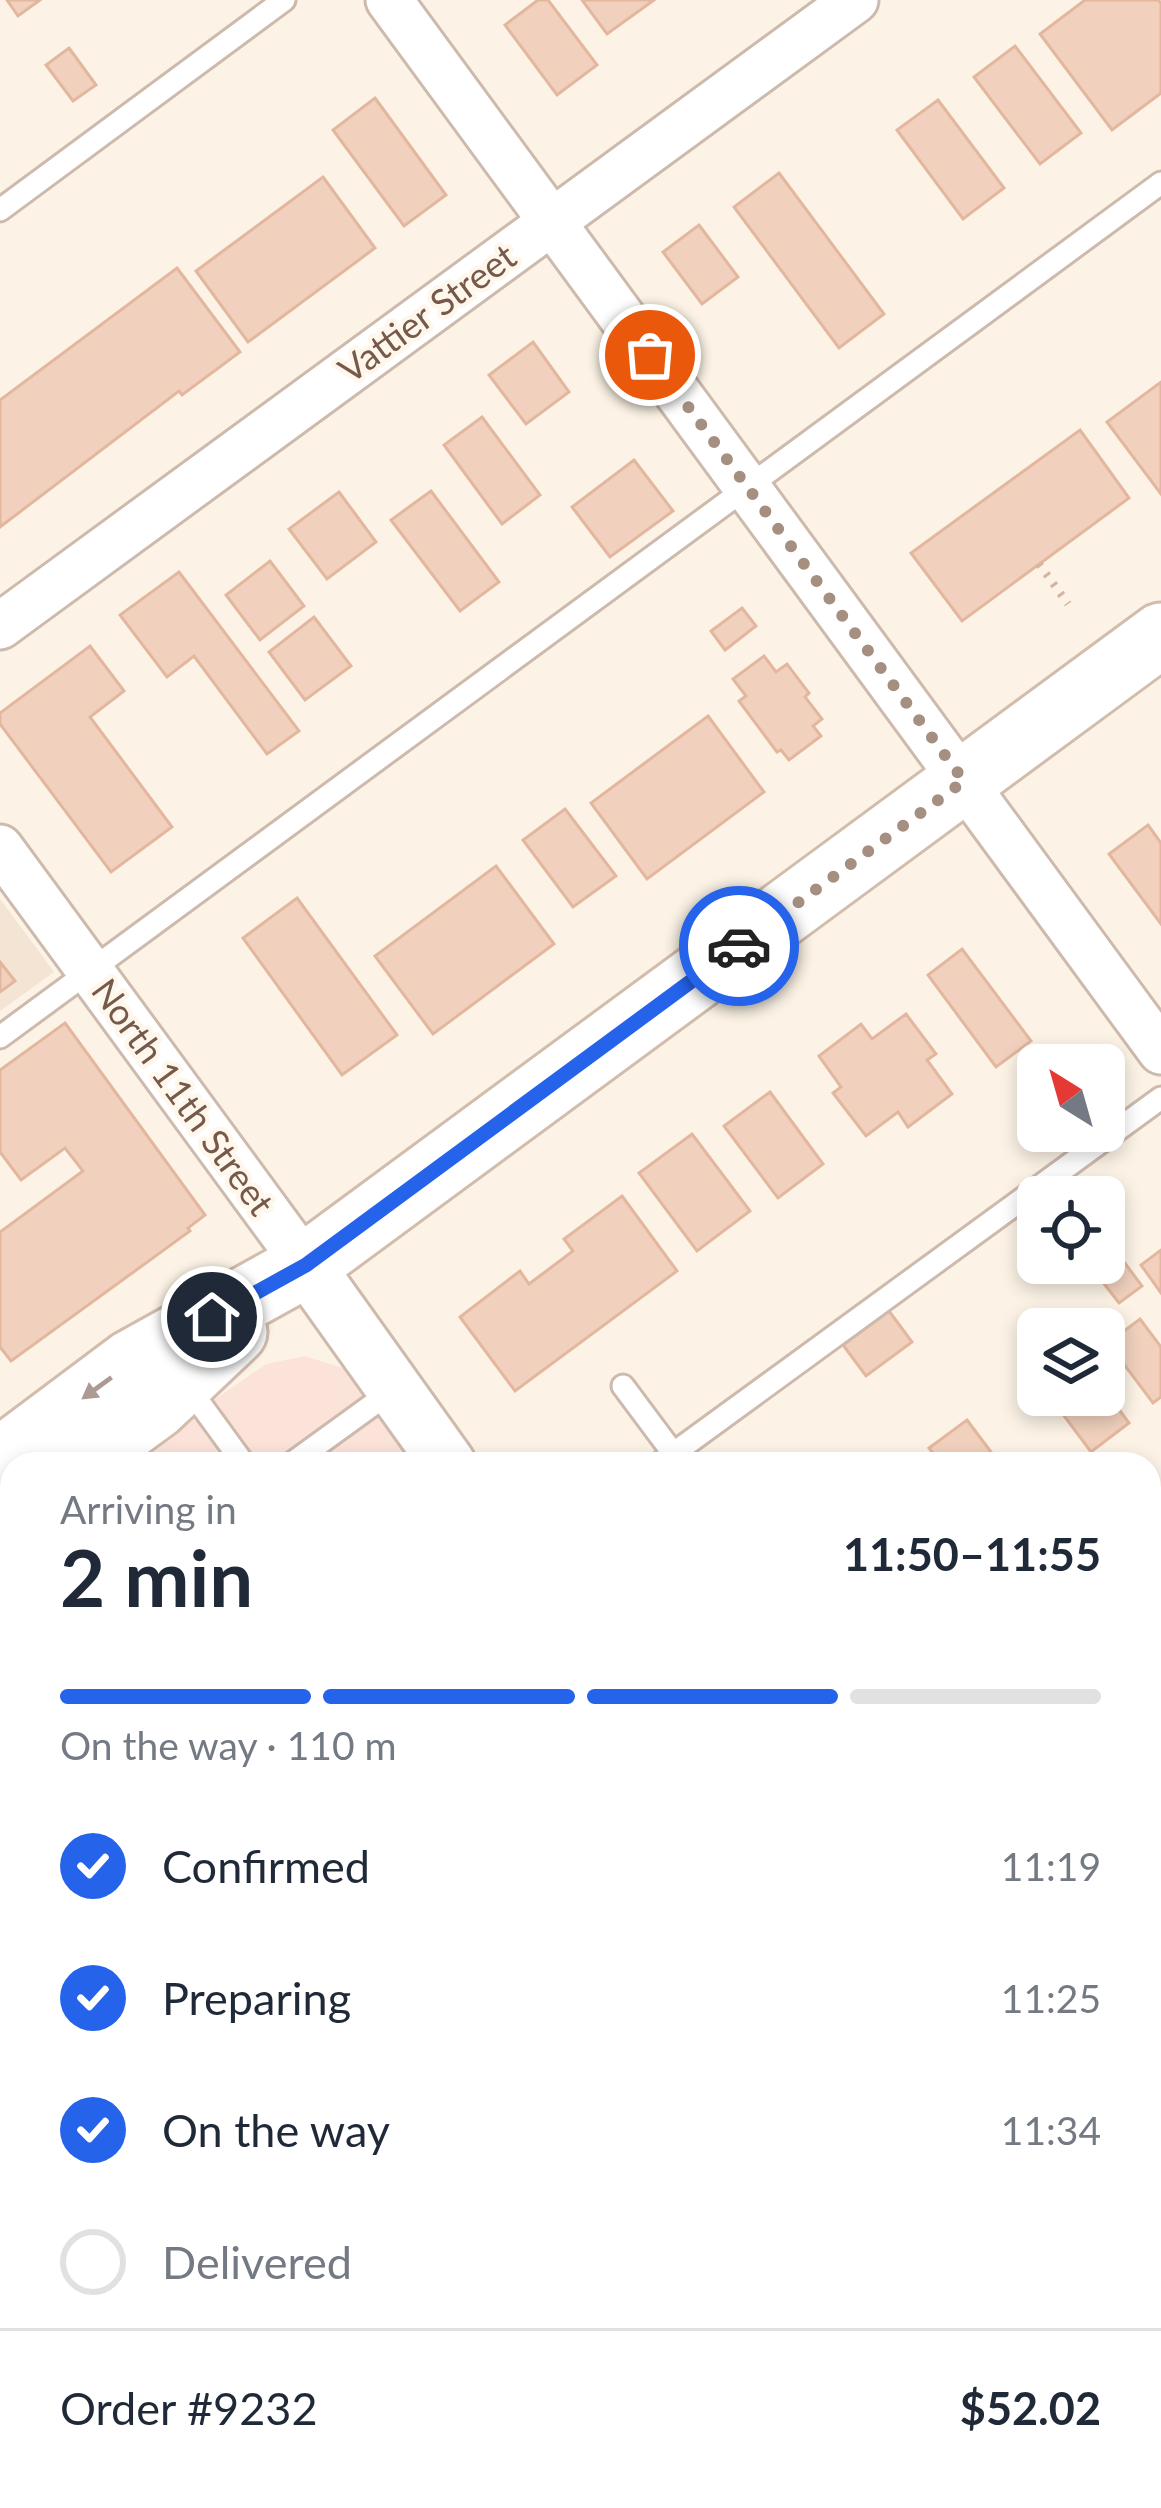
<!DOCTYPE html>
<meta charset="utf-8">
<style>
body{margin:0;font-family:Lato,sans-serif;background:#f2f2f3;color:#1f2937;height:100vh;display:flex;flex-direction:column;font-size:45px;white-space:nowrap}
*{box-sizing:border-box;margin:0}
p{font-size:39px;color:#747a83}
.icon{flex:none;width:66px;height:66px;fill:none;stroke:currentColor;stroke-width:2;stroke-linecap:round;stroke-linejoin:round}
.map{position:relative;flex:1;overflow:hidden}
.panel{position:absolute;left:0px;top:1452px;width:1161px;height:1056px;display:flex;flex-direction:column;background:#fff;border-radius:36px 36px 0 0;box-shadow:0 6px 18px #0003}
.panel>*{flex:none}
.needle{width:78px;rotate:323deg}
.tools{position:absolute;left:1017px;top:1044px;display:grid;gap:24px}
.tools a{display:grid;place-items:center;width:108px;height:108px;border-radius:18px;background:#fff;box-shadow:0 6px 18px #0003;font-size:60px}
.pin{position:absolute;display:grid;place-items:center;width:102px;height:102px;color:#fff;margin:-51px;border:6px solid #fff;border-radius:50%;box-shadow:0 3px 12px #0007}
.courier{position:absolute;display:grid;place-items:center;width:120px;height:120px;margin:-60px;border:9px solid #2563eb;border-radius:50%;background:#fff;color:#222;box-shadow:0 3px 15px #0007}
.head em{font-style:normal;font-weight:700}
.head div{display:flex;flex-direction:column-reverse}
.head{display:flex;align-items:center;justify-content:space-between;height:204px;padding:0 60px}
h1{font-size:78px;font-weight:700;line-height:90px}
.bar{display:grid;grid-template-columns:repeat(4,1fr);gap:18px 12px;align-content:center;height:144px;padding:0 60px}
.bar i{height:15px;border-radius:9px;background:#e0e1e3}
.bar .on{background:#2563eb}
.bar p{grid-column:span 4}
.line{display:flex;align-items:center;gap:30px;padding:0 60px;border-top:3px solid #e0e1e3}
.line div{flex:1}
ol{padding:0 60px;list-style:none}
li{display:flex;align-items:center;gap:36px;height:132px}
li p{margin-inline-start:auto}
li .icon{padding:12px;border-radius:50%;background:#2563eb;color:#fff;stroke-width:4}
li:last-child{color:#747a83}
li i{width:66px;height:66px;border:6px solid #e0e1e3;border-radius:50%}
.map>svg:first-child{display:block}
.residential{fill:#f3e4d4}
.commercial{fill:#fce3da}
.building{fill:#f1d1be;stroke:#e3b79e;stroke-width:3}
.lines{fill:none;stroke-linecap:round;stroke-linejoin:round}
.service-casing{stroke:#cdbaac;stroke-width:27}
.minor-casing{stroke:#cdbaac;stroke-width:51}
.tertiary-casing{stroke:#cdbaac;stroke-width:60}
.secondary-casing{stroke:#d2bcac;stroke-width:69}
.path{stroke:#d6b4a1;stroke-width:8;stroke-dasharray:3 9;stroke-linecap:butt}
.service{stroke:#fff;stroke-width:21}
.minor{stroke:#fff;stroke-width:45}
.tertiary{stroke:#fff;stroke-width:54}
.secondary{stroke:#fff;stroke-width:63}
.oneway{fill:#ac9b93}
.done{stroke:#a48f81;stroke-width:12;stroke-dasharray:0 21.6}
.route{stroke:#2563eb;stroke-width:15}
.labels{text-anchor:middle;stroke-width:9;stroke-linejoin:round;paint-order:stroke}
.street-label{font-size:36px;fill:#75594b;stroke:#fff7ec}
</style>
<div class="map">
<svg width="1161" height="2508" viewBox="0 0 1161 2508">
<rect width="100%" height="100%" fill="#fcf3e6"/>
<path class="residential" d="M0 899 54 972 0 1011Z"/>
<g class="commercial">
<path d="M305 1356 346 1369 415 1464H121L266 1364Z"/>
<path d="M12 1540V2496H902L886 2508H0V1548Z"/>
</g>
<g class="building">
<path d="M7 0H40L18 16Z"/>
<path d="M538 0H548L597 65 557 95 505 25Z"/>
<path d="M582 0H654L607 34Z"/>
<path d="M1085 0H1158L1161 3V93L1112 130 1040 34Z"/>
<path d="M1015 46 1081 133 1040 164 974 77Z"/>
<path d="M69 48 96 85 73 101 46 65Z"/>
<path d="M375 98 446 195 404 226 333 130Z"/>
<path d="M938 100 1004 188 963 219 897 130Z"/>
<path d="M779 173 884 314 839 348 734 207Z"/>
<path d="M323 177 375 248 248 342 196 271Z"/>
<path d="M699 225 738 277 702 304 663 252Z"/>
<path d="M177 268 240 352 182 395 179 391 0 527V400Z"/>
<path d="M533 342 569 392 526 424 489 375Z"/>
<path d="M1161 382V494L1107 422Z"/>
<path d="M482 417 540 495 502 524 444 445Z"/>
<path d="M1080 430 1129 498 962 621 911 553Z"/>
<path d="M634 460 673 511 610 557 572 507Z"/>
<path d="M431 491 499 582 460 611 391 520Z"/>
<path d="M339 492 376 542 327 579 289 529Z"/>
<path d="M270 561 304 606 260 640 226 595Z"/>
<path d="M179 572 299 731 267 754 194 656 167 677 120 615Z"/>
<path d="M742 608 756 626 725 650 711 631Z"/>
<path d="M314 617 351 666 305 700 269 652Z"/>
<path d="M90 646 124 691 90 717 172 827 111 872 0 724V713Z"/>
<path d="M764 656 776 672 787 664 809 693 805 697 822 719 813 726 821 736 789 760 781 750 777 752 739 701 746 696 733 679Z"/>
<path d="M708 716 764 792 647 879 591 803Z"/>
<path d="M565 809 616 876 573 907 523 840Z"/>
<path d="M1148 825 1161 843V924L1109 854Z"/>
<path d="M496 866 554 944 433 1034 375 956Z"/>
<path d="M297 898 397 1035 342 1075 243 938Z"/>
<path d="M962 949 1031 1041 996 1067 928 975Z"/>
<path d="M0 962 15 981 0 992Z"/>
<path d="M906 1014 936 1054 927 1060 952 1094 908 1127 898 1112 866 1136 833 1093 841 1087 819 1056 861 1024 872 1039Z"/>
<path d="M65 1023 205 1215 188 1228 190 1231 11 1361 0 1347V1232L83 1171 65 1148 21 1180 0 1152V1070Z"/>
<path d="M770 1092 823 1164 778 1198 724 1126Z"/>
<path d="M692 1134 750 1211 697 1251 639 1173Z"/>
<path d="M622 1196 677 1271 515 1391 460 1317 520 1271 529 1284 573 1251 564 1239Z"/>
<path d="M1161 1250V1293L1141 1265Z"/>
<path d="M1121 1258 1142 1286 1119 1303 1098 1276Z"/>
<path d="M889 1311 912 1342 866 1376 843 1345Z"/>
<path d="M1140 1319 1161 1347V1397L1153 1403 1108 1343Z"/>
<path d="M1104 1389 1129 1423 1091 1452 1062 1413 1086 1395H1104Z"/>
<path d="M967 1420 1000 1464H941L929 1448Z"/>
<path d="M1161 1650V1740L1149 1724V1659Z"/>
<path d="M12 1775V1861L0 1869V1784Z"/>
<path d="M0 2078 12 2094V2099L0 2108Z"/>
<path d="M12 2099V2170L0 2153V2108Z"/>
<path d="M1161 2124V2171L1149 2155V2133Z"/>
<path d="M1149 2189 1161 2205 1149 2217Z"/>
<path d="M7 2422 12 2428V2496H62L71 2508H18L0 2484V2427Z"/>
<path d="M0 2484 18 2508H0Z"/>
<path d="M62 2496H116L125 2508H71Z"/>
<path d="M246 2496H304L313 2508H255Z"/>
<path d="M419 2496H580L589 2508H428Z"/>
<path d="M580 2496H641L625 2508H589Z"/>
</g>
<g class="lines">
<g class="service-casing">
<g id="service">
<path d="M0 210 284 0"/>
<path d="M0 1037 1161 183"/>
<path d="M623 1386 673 1453"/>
<path d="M188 1387 244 1464"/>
<path d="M291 1464 393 1390"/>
<path d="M659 1464 1161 1098"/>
<path d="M0 1617 12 1634"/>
<path d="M0 1668 12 1659"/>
<path d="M0 1724 12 1715"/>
<path d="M1149 1930 1161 1921"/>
<path d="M0 1945 12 1936"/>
<path d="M368 2508 384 2496"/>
</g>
</g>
<g class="minor-casing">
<g id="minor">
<path d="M389 0 1161 1051"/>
<path d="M0 626 855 0"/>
<path d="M0 848 306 1265"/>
<path d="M1149 1523 1161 1514"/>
<path d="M0 2233 12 2250"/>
<path d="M1149 2352 1161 2343"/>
<path d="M0 2368 12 2359"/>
<path d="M192 2496 200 2508"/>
<path d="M936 2508 952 2496"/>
</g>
</g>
<g class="tertiary-casing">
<g id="tertiary">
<path d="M306 1265 448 1464"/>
<path d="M1149 2430 1161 2447"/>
</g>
</g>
<g class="secondary-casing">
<g id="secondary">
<path d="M0 1460 131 1362 306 1265 1161 635"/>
<path d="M78 1464 157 1406 235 1332"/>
<path d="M0 1522 12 1513"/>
</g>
</g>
<path class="path" d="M1039 564 1068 604"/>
<use href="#service" class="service"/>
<use href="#minor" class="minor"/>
<use href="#tertiary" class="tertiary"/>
<use href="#secondary" class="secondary"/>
</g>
<defs><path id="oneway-solid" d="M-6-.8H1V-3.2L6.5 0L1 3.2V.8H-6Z" transform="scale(3)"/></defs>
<use class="oneway" href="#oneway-solid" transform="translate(97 1388) rotate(144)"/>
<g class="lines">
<path class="done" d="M650 355 964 781 739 946"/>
<path class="route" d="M212 1317 306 1265 739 946"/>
</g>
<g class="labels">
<g class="street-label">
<text transform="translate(427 313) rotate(-36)" y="13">Vattier Street</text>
<text transform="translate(183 1097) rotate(54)" y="13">North 11th Street</text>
</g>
</g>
</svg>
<div class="tools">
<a><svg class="needle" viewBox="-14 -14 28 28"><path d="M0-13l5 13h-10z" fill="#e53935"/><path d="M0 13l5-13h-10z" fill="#747a83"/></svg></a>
<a><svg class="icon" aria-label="locate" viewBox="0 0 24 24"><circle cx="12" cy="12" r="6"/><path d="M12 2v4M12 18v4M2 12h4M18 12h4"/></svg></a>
<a><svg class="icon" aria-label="layers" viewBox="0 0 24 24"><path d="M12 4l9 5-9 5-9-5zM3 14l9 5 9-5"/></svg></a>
</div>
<div class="pin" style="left:650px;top:355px;background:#ea580c"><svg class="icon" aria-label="bag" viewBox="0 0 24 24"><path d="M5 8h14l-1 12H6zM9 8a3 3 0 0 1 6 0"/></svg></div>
<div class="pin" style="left:212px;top:1317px;background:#1f2937"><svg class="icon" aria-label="home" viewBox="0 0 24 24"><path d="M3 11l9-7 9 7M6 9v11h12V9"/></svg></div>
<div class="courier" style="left:739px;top:946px"><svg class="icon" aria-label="car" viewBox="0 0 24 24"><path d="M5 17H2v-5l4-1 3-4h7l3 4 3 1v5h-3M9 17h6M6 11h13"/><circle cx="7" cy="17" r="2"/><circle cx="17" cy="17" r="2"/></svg></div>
<section class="panel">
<div class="head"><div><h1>2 min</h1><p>Arriving in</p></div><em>11:50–11:55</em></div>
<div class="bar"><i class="on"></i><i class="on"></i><i class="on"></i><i></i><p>On the way · 110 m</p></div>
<ol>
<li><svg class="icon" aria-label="check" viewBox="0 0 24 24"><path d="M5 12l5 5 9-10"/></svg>Confirmed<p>11:19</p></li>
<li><svg class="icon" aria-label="check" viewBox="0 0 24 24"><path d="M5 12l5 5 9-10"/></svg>Preparing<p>11:25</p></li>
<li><svg class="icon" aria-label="check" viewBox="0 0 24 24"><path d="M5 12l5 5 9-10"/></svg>On the way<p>11:34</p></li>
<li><i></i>Delivered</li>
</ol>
<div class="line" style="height:156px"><div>Order #9232</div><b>$52.02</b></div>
</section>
</div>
